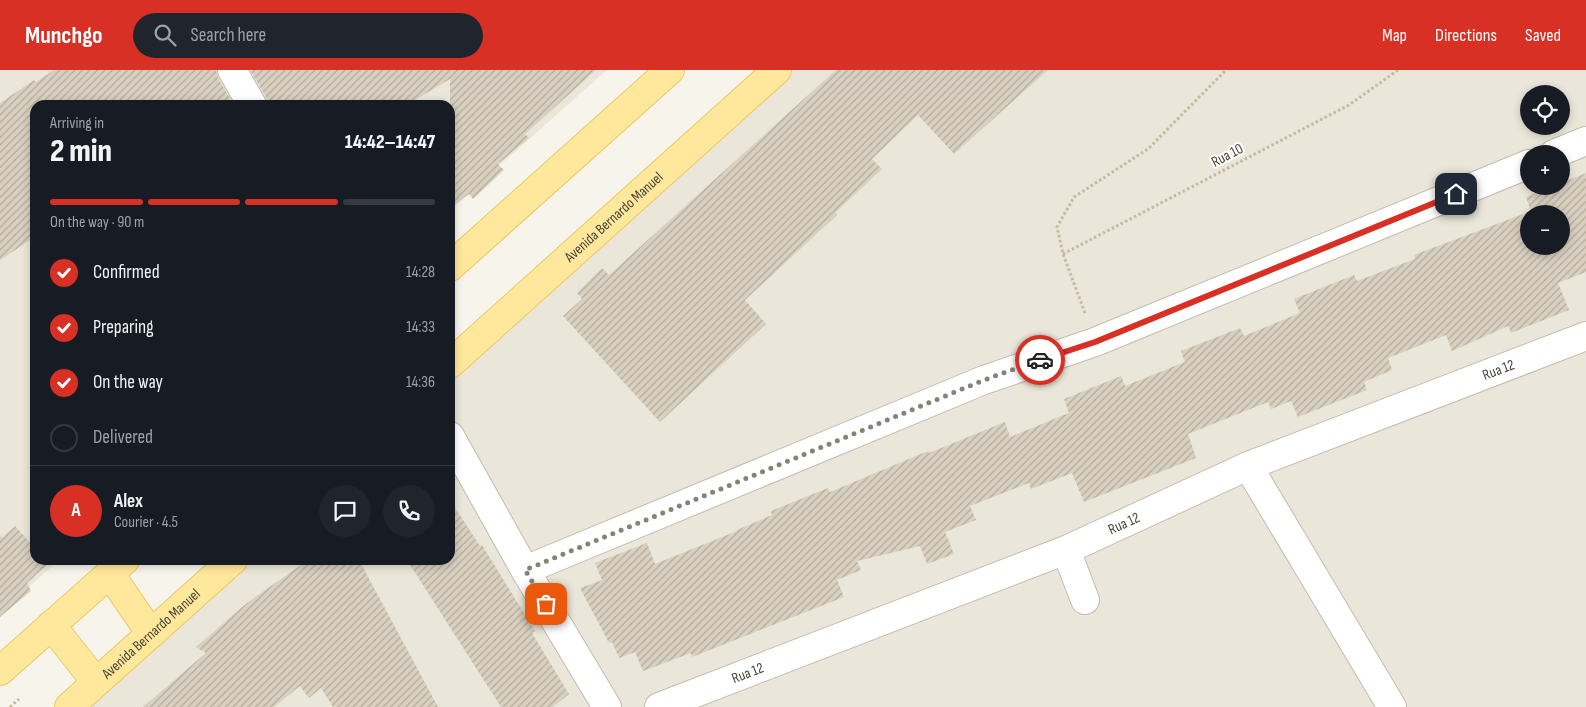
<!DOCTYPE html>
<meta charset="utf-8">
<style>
body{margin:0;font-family:"Sofia Sans Condensed",sans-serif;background:#20242c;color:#f1f3f6;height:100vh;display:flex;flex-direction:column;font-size:19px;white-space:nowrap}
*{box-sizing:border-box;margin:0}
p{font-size:16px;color:#9ea1a6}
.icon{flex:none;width:28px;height:28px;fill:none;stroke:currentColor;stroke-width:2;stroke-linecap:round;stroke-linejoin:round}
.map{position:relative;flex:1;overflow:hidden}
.sheet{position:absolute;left:30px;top:30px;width:425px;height:465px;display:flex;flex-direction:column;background:#171b24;border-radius:15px;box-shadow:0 2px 8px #0003}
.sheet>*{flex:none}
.buttons{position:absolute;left:1520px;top:15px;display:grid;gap:10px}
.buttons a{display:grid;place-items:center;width:50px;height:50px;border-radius:50%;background:#171b24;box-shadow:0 2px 8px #0003;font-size:25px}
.pin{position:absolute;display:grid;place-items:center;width:42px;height:42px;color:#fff;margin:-21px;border-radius:10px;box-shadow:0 2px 8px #0006}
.courier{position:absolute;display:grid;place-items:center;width:50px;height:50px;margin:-25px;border:4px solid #d93025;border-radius:50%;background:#fff;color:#222;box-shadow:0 1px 6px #0007}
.overview em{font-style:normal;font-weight:800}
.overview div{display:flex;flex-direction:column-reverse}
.overview{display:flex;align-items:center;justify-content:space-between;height:85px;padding:0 20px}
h1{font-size:32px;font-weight:800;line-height:38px}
.bar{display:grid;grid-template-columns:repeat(4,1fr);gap:8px 5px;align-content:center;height:60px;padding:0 20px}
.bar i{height:6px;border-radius:4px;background:#363941}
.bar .active{background:#d93025}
.bar p{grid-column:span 4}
.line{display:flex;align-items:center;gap:12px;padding:0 20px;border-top:1px solid #363941}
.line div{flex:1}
.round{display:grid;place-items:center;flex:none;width:52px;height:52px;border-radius:26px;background:#20242c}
ol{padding:0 20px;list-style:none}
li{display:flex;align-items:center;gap:15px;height:55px}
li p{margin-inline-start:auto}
li .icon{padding:5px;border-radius:50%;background:#d93025;color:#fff;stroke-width:4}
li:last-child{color:#9ea1a6}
li i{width:28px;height:28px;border:2px solid #363941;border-radius:50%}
header{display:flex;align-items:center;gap:30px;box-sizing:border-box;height:70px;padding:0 25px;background:#d93025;color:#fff}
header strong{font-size:24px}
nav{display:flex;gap:28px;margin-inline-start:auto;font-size:18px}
.search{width:350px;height:45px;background:#20242c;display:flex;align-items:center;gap:12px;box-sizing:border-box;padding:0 18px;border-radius:28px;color:#9ea1a6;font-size:19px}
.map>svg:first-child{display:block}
.residential{fill:#eae6d9;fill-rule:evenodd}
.building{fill:url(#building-hatch);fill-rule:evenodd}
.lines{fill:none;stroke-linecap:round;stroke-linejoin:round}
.minor-casing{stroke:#c3bcad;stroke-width:30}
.major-casing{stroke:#eac965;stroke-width:30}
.path{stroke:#c5b99e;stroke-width:3;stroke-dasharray:2.5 2.5;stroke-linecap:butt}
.minor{stroke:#fff;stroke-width:28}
.major{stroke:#ffe89c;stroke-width:28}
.done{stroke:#878277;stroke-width:5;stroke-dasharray:0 9}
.route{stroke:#d93025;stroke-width:6}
.labels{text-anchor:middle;stroke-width:4;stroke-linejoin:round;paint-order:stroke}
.street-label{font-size:15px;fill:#4b4538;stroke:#fff}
</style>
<header>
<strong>Munchgo</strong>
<div class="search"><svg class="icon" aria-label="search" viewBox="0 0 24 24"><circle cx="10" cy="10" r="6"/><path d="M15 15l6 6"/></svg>Search here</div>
<nav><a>Map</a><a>Directions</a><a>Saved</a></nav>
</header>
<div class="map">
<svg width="1586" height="637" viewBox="0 0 1586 637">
<defs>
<pattern id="building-hatch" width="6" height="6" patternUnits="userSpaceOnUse" patternTransform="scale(1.25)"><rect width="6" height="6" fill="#d9d0c0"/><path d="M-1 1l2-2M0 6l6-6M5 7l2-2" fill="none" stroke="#b2ab9d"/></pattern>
</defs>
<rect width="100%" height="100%" fill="#f6f4eb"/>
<g class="residential">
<path d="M0 0H607L450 139V35H35V490H59L0 543Z"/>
<path d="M777 0H1586V637H69L233 490H450V294ZM1529 24H1561V56H1529ZM1529 84H1561V116H1529ZM1529 144H1561V176H1529Z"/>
</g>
<g class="building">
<path d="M54 0H216L218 8 234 35H35V167L0 190V33L34 10 36 12Z"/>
<path d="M250 0H596L525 64 529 68 498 94 504 100 473 129 469 124 450 139V9L407 35H268L266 27Z"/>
<path d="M836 0H1048L954 84 918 45 872 89 882 99 836 142 837 145 745 230 766 254 660 352 563 246 582 229 577 223 602 198 609 205Z"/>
<path d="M1586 103V202L1558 213 1569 240 1511 263 1508 256 1452 281 1446 265 1388 288 1392 300 1364 312 1367 320 1298 347 1291 331 1271 339 1268 332 1188 364 1196 388 1084 432 1072 403 1031 419 1029 413 970 436 976 450 945 462 954 484 927 494 920 476 857 491 861 500 837 510 844 527 692 587 691 583 643 601 635 582 619 588 612 572 609 573 580 518 602 510 595 493 647 473 655 494 737 461V460L772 445 771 441 828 418 830 422 928 381 929 383 1005 352 1010 367 1069 343 1064 329 1121 306 1125 316 1185 292 1181 281 1240 258 1244 266 1300 243 1294 229 1354 205 1357 211 1415 189 1414 185 1531 141 1526 127 1553 116H1561V113ZM1529 144H1561V176H1529Z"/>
<path d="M450 430 480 476 482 475 535 561 532 563 569 624 553 637H501L407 490H450Z"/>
<path d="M15 456 35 478V490H46L49 493 27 513 31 521 0 547V465L2 468Z"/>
<path d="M308 490H359L438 637H333L321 618 309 628 300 616 274 637H143L206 583 196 577 247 533Z"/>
</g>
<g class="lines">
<g class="minor-casing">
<g id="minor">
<path d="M232 0 252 35"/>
<path d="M1554 84 1586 71"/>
<path d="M450 366 525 500 607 637"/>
<path d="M1248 396 1392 637"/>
<path d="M1066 480 1085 530"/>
<path d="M525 500 984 310 1095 272 1529 94"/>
<path id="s1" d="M659 637 1066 480 1248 396 1586 266"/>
</g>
</g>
<g class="major-casing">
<g id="major">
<path d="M450 197 670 0"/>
<path id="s2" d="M450 294 777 0"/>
<path d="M110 504 151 564"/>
<path d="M51 555 96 612"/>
<path d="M0 601 125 490"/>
<path id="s3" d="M69 637 233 490"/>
</g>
</g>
<g class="path">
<path d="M1063 184 1349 35 1398 0"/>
<path d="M1085 243 1063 184 1057 157 1074 127 1148 79 1226 0"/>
<path d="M10 637 19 629"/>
</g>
<use href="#minor" class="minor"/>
<use href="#major" class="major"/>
</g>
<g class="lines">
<path class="done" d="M546 534 525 500 984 310 1040 290"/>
<path class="route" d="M1040 290 1095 272 1456 124"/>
</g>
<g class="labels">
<g class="street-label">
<text transform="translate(1227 85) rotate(-28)" y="5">Rua 10</text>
<text dy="5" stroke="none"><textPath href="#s2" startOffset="220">Avenida Bernardo Manuel</textPath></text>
<text dy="5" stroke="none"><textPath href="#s1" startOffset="905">Rua 12</textPath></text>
<text dy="5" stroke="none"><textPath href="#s1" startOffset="500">Rua 12</textPath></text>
<text dy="5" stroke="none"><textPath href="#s3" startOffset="110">Avenida Bernardo Manuel</textPath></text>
<text dy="5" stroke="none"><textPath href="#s1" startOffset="95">Rua 12</textPath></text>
</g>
</g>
</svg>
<div class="buttons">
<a><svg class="icon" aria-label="locate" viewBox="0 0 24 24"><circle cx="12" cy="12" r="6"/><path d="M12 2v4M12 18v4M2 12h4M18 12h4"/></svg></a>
<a>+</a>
<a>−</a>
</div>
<div class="pin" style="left:546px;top:534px;background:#ea580c"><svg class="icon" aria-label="bag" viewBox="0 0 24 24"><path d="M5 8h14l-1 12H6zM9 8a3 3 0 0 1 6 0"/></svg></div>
<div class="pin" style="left:1456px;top:124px;background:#1f2937"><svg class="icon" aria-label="home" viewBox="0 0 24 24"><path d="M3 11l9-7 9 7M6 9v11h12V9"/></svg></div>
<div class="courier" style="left:1040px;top:290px"><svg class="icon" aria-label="car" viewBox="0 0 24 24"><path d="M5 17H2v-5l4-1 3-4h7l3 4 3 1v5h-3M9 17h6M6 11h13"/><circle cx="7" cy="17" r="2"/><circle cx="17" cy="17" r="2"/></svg></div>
<section class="sheet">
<div class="overview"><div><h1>2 min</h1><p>Arriving in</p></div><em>14:42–14:47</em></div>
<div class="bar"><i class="active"></i><i class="active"></i><i class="active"></i><i></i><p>On the way · 90 m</p></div>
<ol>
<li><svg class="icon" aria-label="check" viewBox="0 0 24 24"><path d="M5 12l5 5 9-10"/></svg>Confirmed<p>14:28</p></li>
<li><svg class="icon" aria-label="check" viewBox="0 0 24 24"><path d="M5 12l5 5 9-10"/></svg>Preparing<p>14:33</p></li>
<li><svg class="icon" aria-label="check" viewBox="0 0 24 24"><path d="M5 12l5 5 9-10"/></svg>On the way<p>14:36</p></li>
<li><i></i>Delivered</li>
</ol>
<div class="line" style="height:90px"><b class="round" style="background:#d93025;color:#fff">A</b><div><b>Alex</b><p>Courier · 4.5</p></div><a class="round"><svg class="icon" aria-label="chat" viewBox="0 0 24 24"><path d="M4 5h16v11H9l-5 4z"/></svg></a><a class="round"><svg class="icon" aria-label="phone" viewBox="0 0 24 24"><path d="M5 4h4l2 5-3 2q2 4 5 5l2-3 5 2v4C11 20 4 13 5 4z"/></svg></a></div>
</section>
</div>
